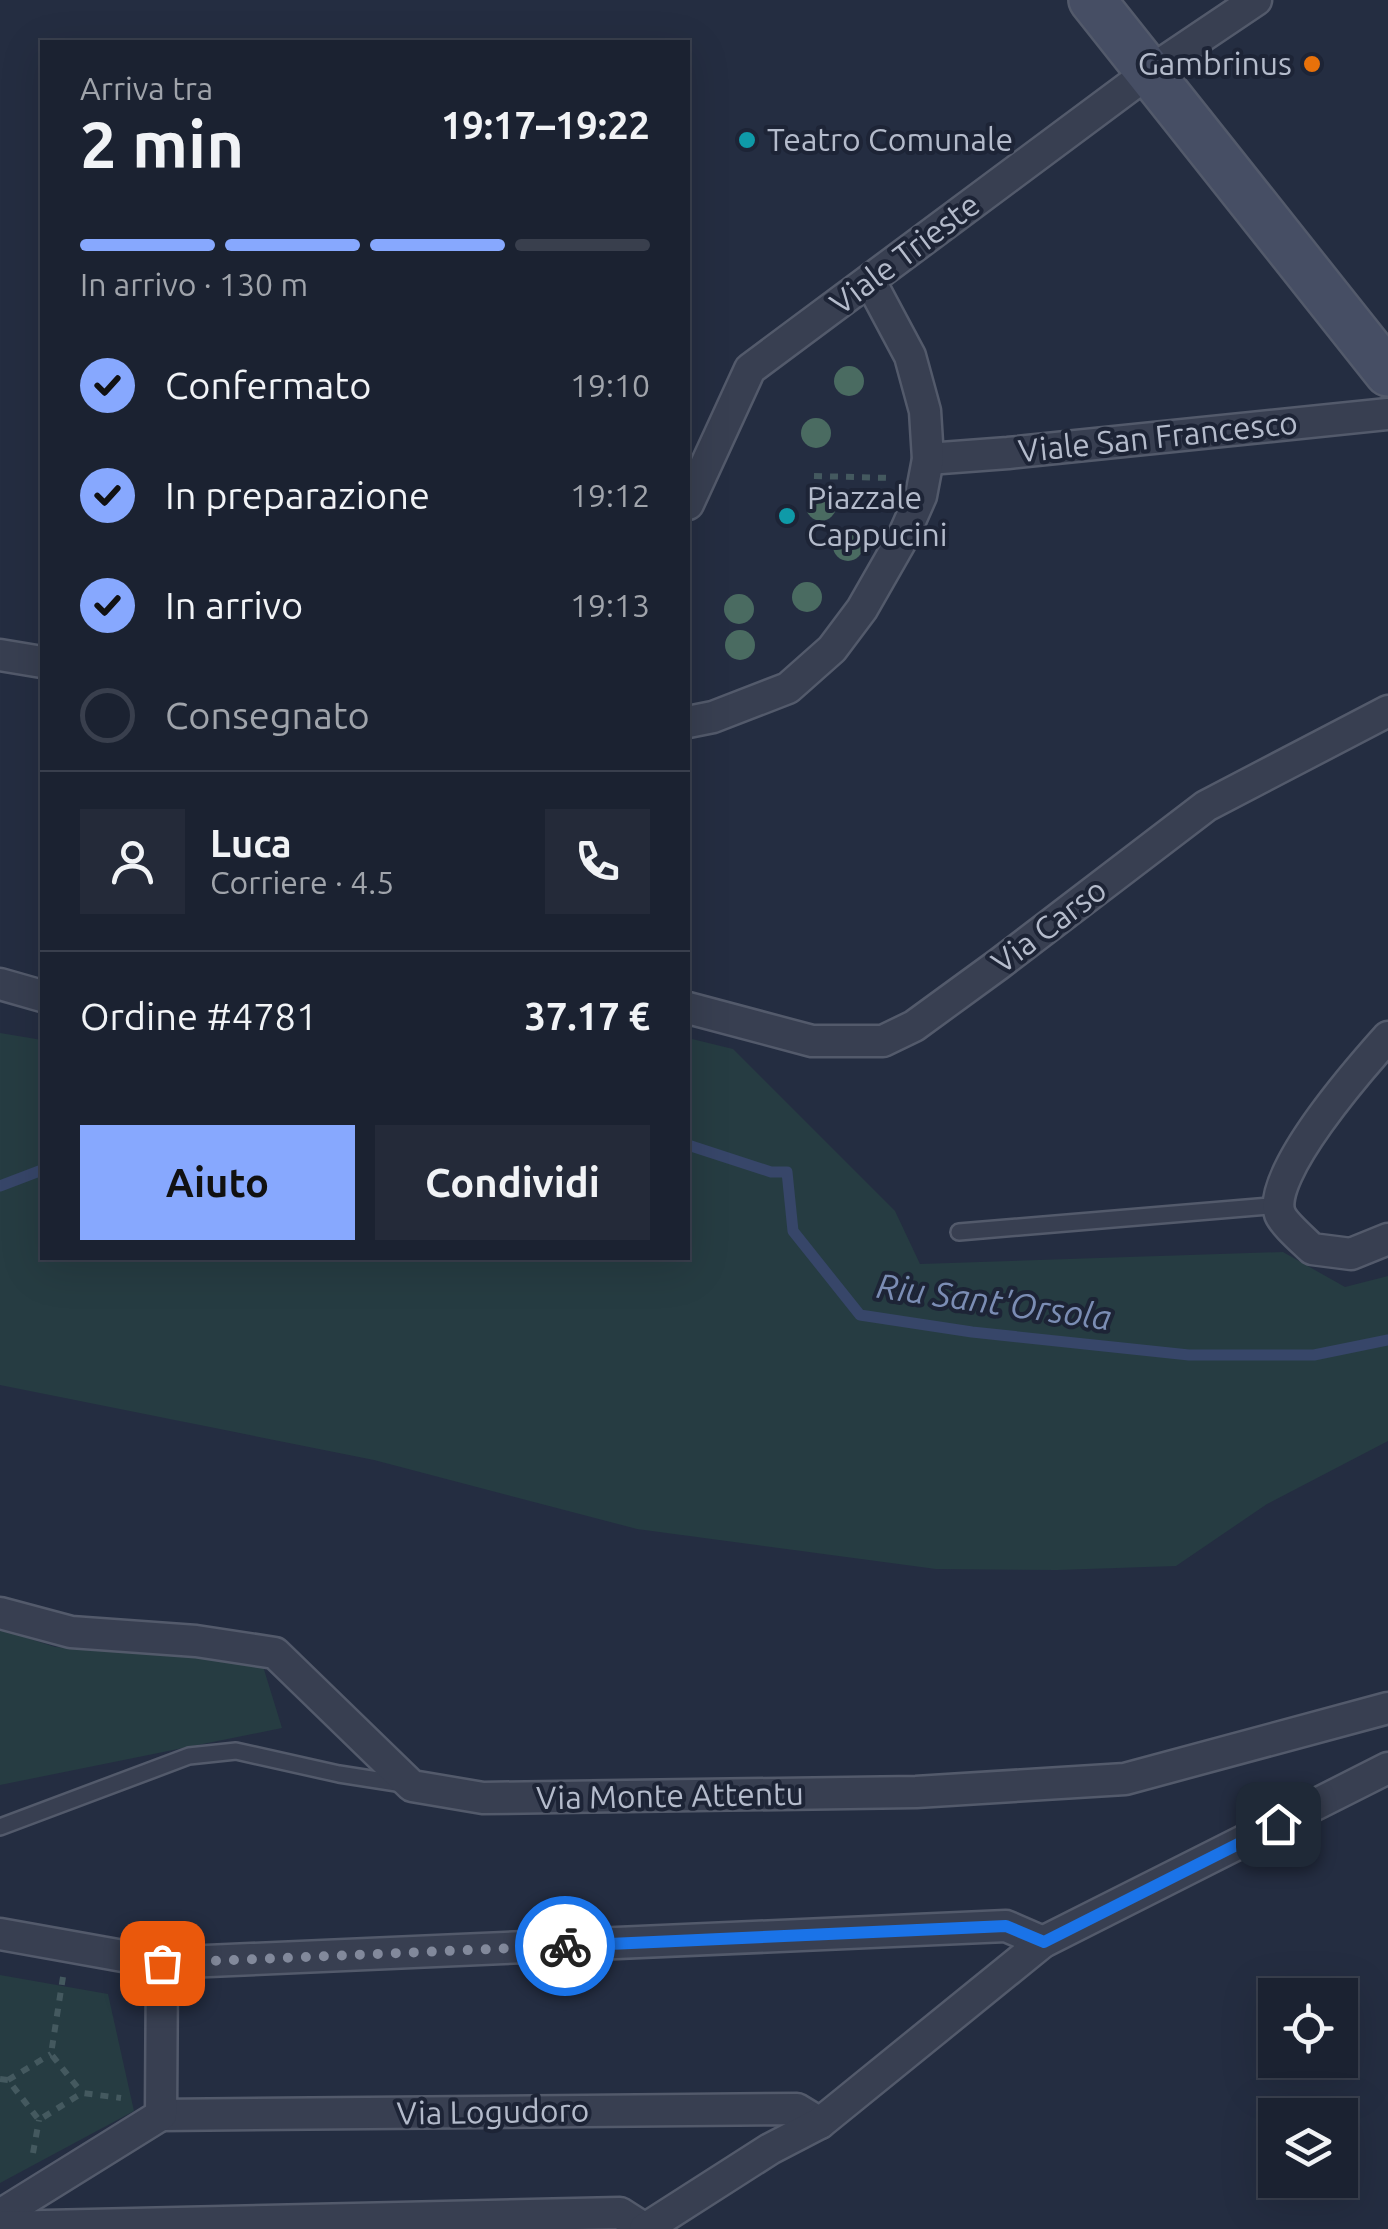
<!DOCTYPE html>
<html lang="it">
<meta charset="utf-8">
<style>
body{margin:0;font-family:Ubuntu,sans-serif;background:#242a39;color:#f1f3f6;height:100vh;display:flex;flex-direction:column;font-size:38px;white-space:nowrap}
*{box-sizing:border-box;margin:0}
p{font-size:32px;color:#a0a4ab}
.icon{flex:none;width:55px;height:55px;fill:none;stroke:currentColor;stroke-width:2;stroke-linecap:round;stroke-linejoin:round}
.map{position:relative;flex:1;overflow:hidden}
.side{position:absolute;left:40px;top:40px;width:650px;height:1220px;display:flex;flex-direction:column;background:#1b2231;border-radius:0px;box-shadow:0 10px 40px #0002,0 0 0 2px #393f4d}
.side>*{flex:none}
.fabs{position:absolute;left:1258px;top:1978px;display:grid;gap:20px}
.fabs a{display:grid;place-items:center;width:100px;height:100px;border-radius:0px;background:#1b2231;box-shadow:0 10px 40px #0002,0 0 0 2px #393f4d;font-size:50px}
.pin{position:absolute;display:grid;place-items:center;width:85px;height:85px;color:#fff;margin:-42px;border-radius:20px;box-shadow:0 5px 15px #0006}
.courier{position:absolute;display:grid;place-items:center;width:100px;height:100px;margin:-50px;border:8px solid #1a73e8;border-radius:50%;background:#fff;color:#222;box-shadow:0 2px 12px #0007}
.head em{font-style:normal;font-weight:700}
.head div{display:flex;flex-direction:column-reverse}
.head{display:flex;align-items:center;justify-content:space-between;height:170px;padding:0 40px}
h1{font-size:65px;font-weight:700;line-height:75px}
.bar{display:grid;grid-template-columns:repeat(4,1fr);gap:15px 10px;align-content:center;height:120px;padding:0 40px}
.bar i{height:12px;border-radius:8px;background:#393f4d}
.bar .selected{background:#87a8fe}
.bar p{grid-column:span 4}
.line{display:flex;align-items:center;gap:25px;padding:0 40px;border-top:2px solid #393f4d}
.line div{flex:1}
.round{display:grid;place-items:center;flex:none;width:105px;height:105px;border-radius:0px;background:#242a39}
ol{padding:0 40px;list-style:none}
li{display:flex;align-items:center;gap:30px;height:110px}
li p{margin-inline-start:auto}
li .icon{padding:10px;border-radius:50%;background:#87a8fe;color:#111;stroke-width:4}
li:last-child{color:#a0a4ab}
li i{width:55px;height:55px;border:5px solid #393f4d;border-radius:50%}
.action{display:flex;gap:20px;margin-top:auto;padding:20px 40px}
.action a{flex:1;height:115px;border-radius:0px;background:#87a8fe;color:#111;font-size:40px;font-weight:700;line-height:115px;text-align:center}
.action a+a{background:#242a39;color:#f1f3f6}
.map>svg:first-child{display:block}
.green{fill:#263c42}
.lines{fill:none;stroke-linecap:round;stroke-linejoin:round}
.stream{stroke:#374669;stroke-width:11}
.lane-casing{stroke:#535a6b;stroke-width:20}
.street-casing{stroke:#535a6b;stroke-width:35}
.secondary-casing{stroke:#535a6b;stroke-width:50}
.path{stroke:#44595f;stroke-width:6;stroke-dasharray:8 8;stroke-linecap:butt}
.lane{stroke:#383f51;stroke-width:15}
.street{stroke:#383f51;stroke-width:30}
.secondary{stroke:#464e64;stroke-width:45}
.tree{fill:#4a6b61}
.done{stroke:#82899b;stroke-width:10;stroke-dasharray:0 18}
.route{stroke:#1a73e8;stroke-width:12}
.food-dot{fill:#e8710a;stroke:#1d2436;stroke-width:4}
.culture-dot{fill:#0f9aa8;stroke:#1d2436;stroke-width:4}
.labels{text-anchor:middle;stroke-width:8;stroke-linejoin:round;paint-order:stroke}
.poi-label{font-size:32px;fill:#b4bbcb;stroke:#1d2436;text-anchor:start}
.street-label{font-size:32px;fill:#b4bbcb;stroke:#1d2436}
.water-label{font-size:35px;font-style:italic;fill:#7b8db4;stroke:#1d2436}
</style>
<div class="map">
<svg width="1388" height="2229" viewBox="0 0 1388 2229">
<rect width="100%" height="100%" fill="#242d41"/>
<g class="green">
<path d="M0 1033 42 1040V1258H688V1038L733 1049 895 1211 920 1264 1283 1252 1345 1287 1388 1276V1441L1267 1504 1176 1566 1057 1570 936 1569 637 1529 374 1460 0 1385Z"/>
<path d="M0 1629 55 1647 132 1651 262 1663 282 1728 0 1785Z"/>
<path d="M0 1975 108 1994 134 2111 0 2183Z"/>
</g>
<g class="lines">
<g class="stream">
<path d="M688 1145 771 1172H787L793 1231 860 1315 972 1332 1189 1355H1314L1388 1340"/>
<path d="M0 1186 42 1170"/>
</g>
<g class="lane-casing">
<g id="lane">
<path d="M959 1232 1280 1205"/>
<path d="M0 1827 189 1756 236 1751 339 1774 403 1784"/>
</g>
</g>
<g class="street-casing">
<g id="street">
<path d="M928 459 1008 453 1388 414"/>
<path d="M688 504 750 369 1149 72 1256 0"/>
<path d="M0 655 42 662"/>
<path d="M688 722 713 717 788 688 832 649 862 609 902 539 921 496 928 459 925 411 910 356 870 281"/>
<path d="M0 984 42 996"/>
<path d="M688 1008 812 1041H883L914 1026 999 964 1206 806 1388 711"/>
<path d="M1388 1037C1362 1066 1265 1176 1280 1214 1284 1224 1304 1241 1312 1249L1351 1254 1388 1239"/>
<path d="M0 1613 71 1632 196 1641 275 1653 412 1786 483 1798 916 1792 1125 1779 1388 1708"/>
<path d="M0 1934 162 1963 1006 1926 1043 1942"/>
<path d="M161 2115 797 2109 820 2123"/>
<path d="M0 2215 161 2115 162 1963"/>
<path d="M0 2227 620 2213 645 2229"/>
<path d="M645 2229 770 2149 820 2123 1043 1942 1388 1768"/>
</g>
</g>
<g class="secondary-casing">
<path id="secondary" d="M1092 0 1388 373"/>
</g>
<g class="path">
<path d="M814 476 891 478"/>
<path d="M63 1977 51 2054 82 2093"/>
<path d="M0 2079 8 2080 39 2120 82 2093 121 2098"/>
<path d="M8 2080 51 2054"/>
<path d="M33 2153 39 2120"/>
</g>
<use href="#lane" class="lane"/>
<use href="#street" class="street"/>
<use href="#secondary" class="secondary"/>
</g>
<g class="tree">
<circle cx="849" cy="381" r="15"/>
<circle cx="816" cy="433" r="15"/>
<circle cx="821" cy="506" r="15"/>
<circle cx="848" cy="546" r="15"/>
<circle cx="807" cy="597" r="15"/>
<circle cx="739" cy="609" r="15"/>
<circle cx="740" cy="645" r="15"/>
</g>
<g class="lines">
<path class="done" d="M162 1963 565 1946"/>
<path class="route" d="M565 1946 1006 1926 1044 1942 1278 1824"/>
</g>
<circle class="food-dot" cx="1312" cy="64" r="10"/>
<g class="culture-dot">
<circle cx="747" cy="140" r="10"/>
<circle cx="787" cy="516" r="10"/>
</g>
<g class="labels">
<g class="poi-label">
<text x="1292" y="75" text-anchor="end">Gambrinus</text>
<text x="767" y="151">Teatro Comunale</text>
<text x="807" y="509">Piazzale<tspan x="807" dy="37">Cappucini</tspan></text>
</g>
<g class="street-label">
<text transform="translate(905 254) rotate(-37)" y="11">Viale Trieste</text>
<text transform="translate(1158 437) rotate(-6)" y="11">Viale San Francesco</text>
<text transform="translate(1049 926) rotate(-37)" y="11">Via Carso</text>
<text transform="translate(670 1796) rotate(-1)" y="11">Via Monte Attentu</text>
<text transform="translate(493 2112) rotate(-1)" y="11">Via Logudoro</text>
</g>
<g class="water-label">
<text transform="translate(994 1302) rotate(8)" y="12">Riu Sant'Orsola</text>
</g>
</g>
</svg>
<div class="fabs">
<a><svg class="icon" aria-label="locate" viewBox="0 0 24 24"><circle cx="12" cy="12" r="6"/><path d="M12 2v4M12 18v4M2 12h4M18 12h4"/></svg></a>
<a><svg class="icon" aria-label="layers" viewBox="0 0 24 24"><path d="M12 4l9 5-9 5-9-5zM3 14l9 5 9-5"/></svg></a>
</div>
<div class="pin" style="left:162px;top:1963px;background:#ea580c"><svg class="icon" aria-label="bag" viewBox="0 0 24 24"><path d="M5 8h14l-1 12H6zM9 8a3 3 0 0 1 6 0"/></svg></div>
<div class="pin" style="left:1278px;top:1824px;background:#1f2937"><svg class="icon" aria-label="home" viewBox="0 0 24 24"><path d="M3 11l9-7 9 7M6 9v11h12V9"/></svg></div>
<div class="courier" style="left:565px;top:1946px"><svg class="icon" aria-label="bike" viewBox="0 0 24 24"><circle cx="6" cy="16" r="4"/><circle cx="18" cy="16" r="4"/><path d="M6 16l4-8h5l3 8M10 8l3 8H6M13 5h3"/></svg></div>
<section class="side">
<div class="head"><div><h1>2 min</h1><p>Arriva tra</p></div><em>19:17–19:22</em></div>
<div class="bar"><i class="selected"></i><i class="selected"></i><i class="selected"></i><i></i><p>In arrivo · 130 m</p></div>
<ol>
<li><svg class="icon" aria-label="check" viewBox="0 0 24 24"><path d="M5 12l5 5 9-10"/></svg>Confermato<p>19:10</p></li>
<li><svg class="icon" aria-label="check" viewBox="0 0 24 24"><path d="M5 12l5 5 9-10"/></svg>In preparazione<p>19:12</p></li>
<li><svg class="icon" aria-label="check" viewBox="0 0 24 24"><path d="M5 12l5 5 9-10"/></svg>In arrivo<p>19:13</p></li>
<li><i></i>Consegnato</li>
</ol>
<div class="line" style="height:180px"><a class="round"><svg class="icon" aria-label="person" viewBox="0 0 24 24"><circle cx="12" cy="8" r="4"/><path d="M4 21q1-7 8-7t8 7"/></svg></a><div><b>Luca</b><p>Corriere · 4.5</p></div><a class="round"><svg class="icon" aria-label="phone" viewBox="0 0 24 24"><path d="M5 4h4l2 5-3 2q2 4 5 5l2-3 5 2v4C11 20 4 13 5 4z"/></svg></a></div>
<div class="line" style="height:130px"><div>Ordine #4781</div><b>37.17 €</b></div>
<div class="action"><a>Aiuto</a><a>Condividi</a></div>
</section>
</div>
